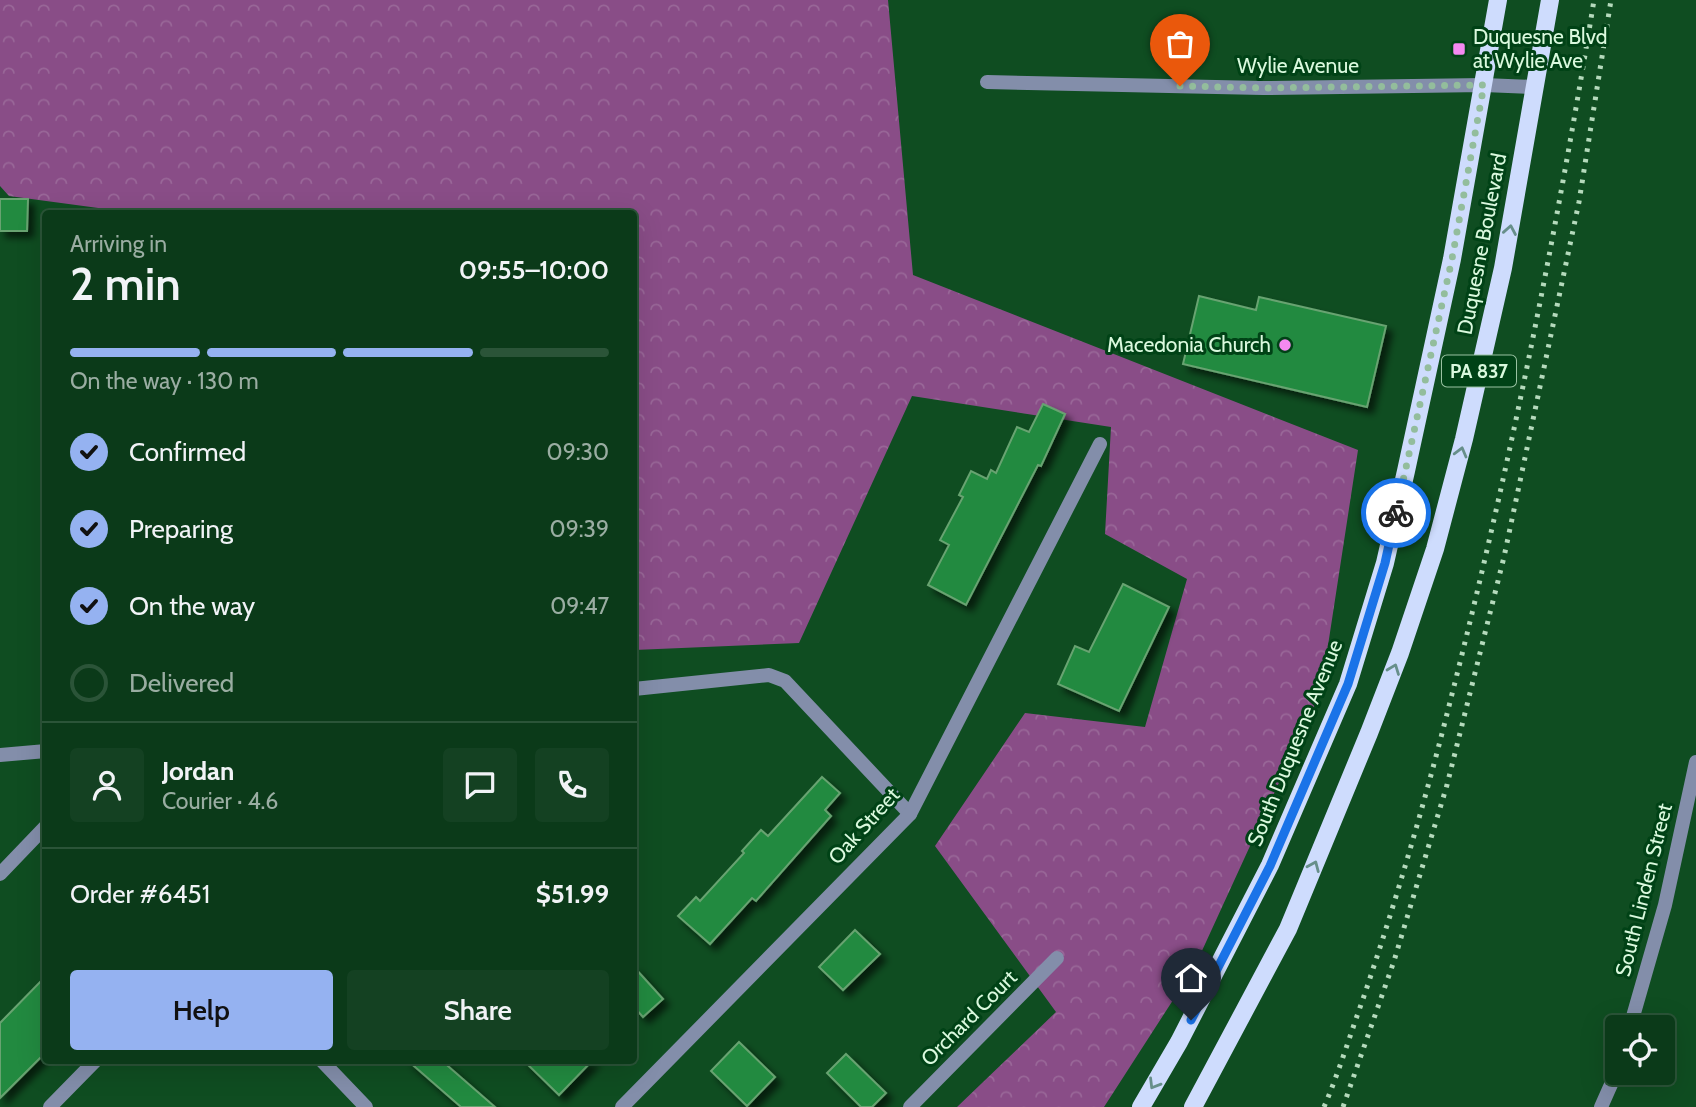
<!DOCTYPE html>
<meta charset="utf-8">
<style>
body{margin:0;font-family:Cabin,sans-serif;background:#144122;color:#f1f3f6;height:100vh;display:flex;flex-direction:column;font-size:26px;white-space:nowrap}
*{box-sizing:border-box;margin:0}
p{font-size:23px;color:#9aada2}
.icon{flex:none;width:38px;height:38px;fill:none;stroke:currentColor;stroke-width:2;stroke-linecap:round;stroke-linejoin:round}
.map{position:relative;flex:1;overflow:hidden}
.side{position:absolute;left:42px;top:210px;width:595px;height:854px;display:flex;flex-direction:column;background:#0b3a19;border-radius:7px;box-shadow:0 7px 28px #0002,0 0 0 2px #2b5438}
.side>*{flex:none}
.controls{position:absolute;left:1605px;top:1015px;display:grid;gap:14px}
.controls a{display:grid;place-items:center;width:70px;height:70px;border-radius:7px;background:#0b3a19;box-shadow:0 7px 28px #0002,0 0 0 2px #2b5438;font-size:35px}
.pin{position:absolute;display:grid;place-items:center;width:60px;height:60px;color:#fff;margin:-72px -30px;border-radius:50% 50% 50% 0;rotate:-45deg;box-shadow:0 0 7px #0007}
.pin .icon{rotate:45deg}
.courier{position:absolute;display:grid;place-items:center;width:70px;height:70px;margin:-35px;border:5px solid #1a73e8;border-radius:50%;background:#fff;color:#222;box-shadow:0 2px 9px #0007}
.head em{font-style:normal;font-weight:600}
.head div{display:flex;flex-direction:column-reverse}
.head{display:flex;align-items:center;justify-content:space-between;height:119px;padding:0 28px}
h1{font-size:46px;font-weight:600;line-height:52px}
.bar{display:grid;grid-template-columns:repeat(4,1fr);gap:10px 7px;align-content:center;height:84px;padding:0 28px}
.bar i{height:9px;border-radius:5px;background:#2b5438}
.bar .active{background:#95b2f1}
.bar p{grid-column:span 4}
.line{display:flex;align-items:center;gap:18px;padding:0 28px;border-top:2px solid #2b5438}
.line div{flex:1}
.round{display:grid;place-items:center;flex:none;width:74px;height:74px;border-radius:7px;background:#144122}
ol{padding:0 28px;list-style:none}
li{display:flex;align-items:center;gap:21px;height:77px}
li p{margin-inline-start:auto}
li .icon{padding:7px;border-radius:50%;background:#95b2f1;color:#111;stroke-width:4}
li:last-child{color:#9aada2}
li i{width:38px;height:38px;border:4px solid #2b5438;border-radius:50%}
.button{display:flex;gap:14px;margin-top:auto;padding:14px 28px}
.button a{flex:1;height:80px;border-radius:7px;background:#95b2f1;color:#111;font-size:28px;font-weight:600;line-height:80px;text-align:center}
.button a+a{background:#144122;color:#f1f3f6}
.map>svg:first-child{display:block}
.forest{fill:url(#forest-crowns)}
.building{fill:#208a3f;stroke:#68a371;stroke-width:2;filter:url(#shadow)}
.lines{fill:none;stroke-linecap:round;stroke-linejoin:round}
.street{stroke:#838eaa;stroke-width:14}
.primary{stroke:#cedcfd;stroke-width:18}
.rail{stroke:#b5dabc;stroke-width:5;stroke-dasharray:3.5 7;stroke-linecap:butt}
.oneway{stroke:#678f8a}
.done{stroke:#93bd9c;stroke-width:7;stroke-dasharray:0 12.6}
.route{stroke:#1a73e8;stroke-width:9}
.poi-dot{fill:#f489f0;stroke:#004216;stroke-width:2.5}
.labels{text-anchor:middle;stroke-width:6;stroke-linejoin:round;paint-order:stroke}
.shield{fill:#004216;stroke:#99c2a2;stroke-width:2}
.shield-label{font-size:19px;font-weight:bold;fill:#daf9de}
.poi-label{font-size:21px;fill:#daf9de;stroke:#004216;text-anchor:start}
.street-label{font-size:21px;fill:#daf9de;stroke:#004216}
</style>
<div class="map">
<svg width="1696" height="1107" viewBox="0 0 1696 1107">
<defs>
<pattern id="forest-crowns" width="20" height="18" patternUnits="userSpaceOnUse" patternTransform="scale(1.75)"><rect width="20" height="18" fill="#894d87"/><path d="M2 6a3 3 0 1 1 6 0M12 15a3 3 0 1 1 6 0" fill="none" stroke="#996798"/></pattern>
<filter id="shadow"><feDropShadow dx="6" dy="6" stdDeviation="3.5" flood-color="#0009"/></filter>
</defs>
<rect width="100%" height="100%" fill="#0f4d21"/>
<path class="forest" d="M0 0H888L913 275 1358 450 1321 691 1195 966 1104 1107H957L1056 1012 935 846 1025 713 1145 727 1187 579 1105 534 1111 427 912 396 799 643 634 650V214H143L9 196 0 186Z"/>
<g class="building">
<path d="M0 199H28L27 231H0Z"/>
<path d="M1199 296 1256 310 1259 297 1386 326 1367 407 1183 364Z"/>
<path d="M1043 404 1065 414 1041 466 1038 465 966 605 928 585 949 545 940 540 963 497 959 495 971 471 987 479 991 470 996 473 1017 427 1029 432Z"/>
<path d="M1123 584 1169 607 1119 711 1058 684 1075 646 1089 652Z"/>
<path d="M822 777 840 793 825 810 831 816 756 901 752 898 710 944 678 916 696 897 700 901 744 853 742 851 761 830 768 836Z"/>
<path d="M855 930 880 954 843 990 819 967Z"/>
<path d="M634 967 663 999 643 1017 634 1007Z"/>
<path d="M46 976V1052L0 1098V1023Z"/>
<path d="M739 1042 775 1077 747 1106 711 1071Z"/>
<path d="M846 1054 886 1093 872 1107H861L827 1073Z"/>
<path d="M407 1060H441L495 1107H461Z"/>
<path d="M523 1060H593L559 1095Z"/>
</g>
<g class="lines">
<g class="street">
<path d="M987 82 1263 88 1484 85 1535 87"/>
<path d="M634 689 769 675 785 681 910 814"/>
<path d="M0 755 46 751"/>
<path d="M0 874 46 826"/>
<path d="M1630 1027 1665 905 1696 762"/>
<path d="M321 1060 366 1107"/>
<path d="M50 1107 96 1060"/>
<path d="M622 1107 910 814 1100 444"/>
<path d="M910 1107 1057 958"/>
<path d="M1601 1107 1617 1071"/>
</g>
<g class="primary">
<path d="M1141 1107 1179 1042 1270 865 1348 684 1385 563 1406 471 1452 259 1498 0"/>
<path d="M1193 1107 1288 929 1369 733 1400 653 1435 549 1464 439 1503 268 1550 0"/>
</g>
<g class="rail">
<path d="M1324 1107C1339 1072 1350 1035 1363 999 1396 901 1425 802 1450 702 1509 471 1556 236 1594 0"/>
<path d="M1343 1107 1394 961 1447 785 1504 557 1579 202 1611 0"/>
</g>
</g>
<defs><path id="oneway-chevron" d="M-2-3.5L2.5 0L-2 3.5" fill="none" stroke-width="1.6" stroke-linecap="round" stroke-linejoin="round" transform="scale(1.75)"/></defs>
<g class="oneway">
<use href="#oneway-chevron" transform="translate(1510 230) rotate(-80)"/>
<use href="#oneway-chevron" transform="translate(1461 452) rotate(-75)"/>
<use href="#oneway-chevron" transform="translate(1394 669) rotate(-69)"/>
<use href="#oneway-chevron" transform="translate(1314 866) rotate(-67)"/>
<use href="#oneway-chevron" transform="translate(1154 1084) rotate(121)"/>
</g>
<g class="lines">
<path class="done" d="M1180 86 1263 88 1484 85 1452 259 1396 513"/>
<path class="route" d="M1191 1020 1270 866 1348 684 1385 563 1396 513"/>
</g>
<g class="poi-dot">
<rect x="1452" y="42" width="14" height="14" rx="3.5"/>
<circle cx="1285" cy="345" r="7"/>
</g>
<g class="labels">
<rect class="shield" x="1442" y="355.5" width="74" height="31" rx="5"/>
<g class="shield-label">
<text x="1479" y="378">PA 837</text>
</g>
<g class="poi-label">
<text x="1473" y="44">Duquesne Blvd<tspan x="1473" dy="24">at Wylie Ave</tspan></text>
<text x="1271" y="352" text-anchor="end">Macedonia Church</text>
</g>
<g class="street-label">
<text x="1298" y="73">Wylie Avenue</text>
<text transform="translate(1482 244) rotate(-79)" y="7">Duquesne Boulevard</text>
<text transform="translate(1295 743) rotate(-68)" y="7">South Duquesne Avenue</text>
<text transform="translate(864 826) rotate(-48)" y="7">Oak Street</text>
<text transform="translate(1644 890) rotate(-76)" y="7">South Linden Street</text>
<text transform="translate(969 1018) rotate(-45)" y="7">Orchard Court</text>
</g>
</g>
</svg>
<div class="controls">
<a><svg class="icon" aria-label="locate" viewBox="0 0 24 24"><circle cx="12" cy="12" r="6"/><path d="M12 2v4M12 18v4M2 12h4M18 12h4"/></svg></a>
</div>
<div class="pin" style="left:1180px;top:86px;background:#ea580c"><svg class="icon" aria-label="bag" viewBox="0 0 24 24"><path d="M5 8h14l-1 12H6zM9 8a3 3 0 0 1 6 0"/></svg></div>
<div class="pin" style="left:1191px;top:1020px;background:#1f2937"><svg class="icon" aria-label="home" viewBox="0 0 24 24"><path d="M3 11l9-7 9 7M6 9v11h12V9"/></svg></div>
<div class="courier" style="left:1396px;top:513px"><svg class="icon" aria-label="bike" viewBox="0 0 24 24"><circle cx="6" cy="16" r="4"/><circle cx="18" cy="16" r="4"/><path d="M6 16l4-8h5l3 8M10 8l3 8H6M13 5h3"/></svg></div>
<section class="side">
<div class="head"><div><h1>2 min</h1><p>Arriving in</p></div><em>09:55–10:00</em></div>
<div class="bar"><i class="active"></i><i class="active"></i><i class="active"></i><i></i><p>On the way · 130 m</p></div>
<ol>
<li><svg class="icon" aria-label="check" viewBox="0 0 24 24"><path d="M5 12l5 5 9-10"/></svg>Confirmed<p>09:30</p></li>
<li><svg class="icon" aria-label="check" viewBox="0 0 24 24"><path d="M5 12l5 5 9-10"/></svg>Preparing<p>09:39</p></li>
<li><svg class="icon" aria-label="check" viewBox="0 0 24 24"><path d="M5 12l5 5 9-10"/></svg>On the way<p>09:47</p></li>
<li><i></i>Delivered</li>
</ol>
<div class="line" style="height:126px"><a class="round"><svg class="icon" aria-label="person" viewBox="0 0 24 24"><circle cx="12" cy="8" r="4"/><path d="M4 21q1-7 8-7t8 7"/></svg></a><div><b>Jordan</b><p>Courier · 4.6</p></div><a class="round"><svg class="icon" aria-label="chat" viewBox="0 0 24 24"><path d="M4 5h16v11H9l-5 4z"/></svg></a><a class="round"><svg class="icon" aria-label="phone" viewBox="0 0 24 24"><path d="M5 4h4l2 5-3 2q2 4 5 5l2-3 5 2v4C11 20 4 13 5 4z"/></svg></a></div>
<div class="line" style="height:91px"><div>Order #6451</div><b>$51.99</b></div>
<div class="button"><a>Help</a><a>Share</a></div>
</section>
</div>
